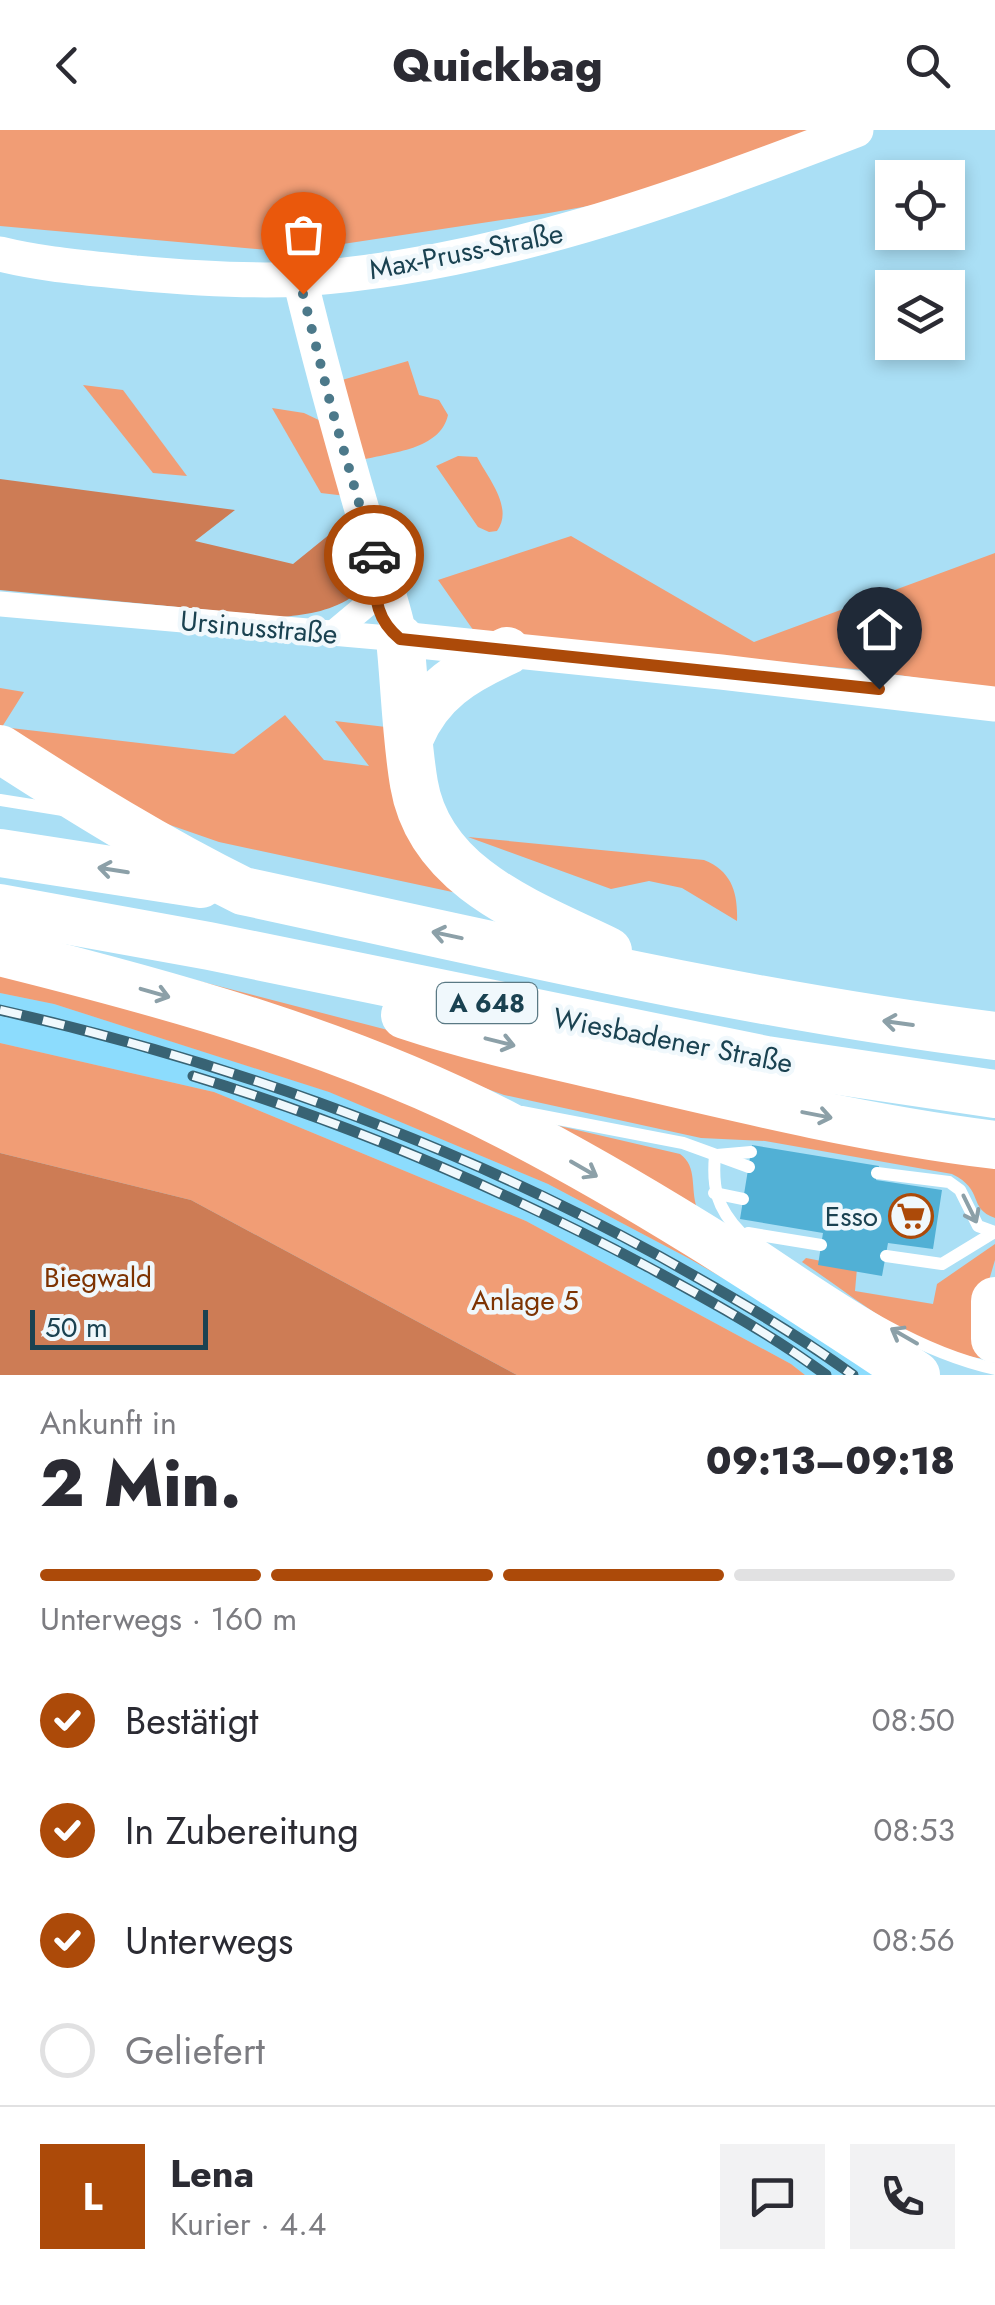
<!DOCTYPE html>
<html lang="de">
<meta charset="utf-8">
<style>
body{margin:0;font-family:Jost,sans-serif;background:#f2f2f3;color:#2b2b33;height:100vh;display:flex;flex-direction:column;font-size:38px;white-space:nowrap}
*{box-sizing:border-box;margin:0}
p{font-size:32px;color:#7c7c81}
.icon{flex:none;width:55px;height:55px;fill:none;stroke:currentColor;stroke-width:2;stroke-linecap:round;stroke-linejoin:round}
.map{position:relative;height:1245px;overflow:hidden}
.side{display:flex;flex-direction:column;background:#fff;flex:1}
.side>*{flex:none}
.buttons{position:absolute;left:875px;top:30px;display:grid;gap:20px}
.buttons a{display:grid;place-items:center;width:90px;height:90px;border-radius:0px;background:#fff;box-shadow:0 5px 15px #0003;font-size:50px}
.scale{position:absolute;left:30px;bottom:25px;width:178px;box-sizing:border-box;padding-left:10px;border:5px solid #1a4251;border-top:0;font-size:28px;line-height:35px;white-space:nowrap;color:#1a4251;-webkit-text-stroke:8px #f0f8fc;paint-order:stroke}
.pin{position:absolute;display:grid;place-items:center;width:85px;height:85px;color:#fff;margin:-102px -42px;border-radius:50% 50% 50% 0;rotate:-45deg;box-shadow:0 0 10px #0007}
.pin .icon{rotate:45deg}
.courier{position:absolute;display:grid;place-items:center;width:100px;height:100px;margin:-50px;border:8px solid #ac4a09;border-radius:50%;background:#fff;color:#222;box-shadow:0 2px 12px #0007}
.overview em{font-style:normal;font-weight:800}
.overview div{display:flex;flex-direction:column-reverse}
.overview{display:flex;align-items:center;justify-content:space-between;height:170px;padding:0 40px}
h1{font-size:65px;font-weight:800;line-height:75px}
.bar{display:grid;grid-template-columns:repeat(4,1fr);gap:15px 10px;align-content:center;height:120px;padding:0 40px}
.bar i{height:12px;border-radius:8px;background:#e1e1e2}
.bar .selected{background:#ac4a09}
.bar p{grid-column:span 4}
.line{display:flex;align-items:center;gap:25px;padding:0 40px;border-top:2px solid #e1e1e2}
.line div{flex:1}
.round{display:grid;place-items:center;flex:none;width:105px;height:105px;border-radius:0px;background:#f2f2f3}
ol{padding:0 40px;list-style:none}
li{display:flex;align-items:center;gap:30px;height:110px}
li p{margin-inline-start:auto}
li .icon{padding:10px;border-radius:50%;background:#ac4a09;color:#fff;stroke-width:4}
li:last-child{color:#7c7c81}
li i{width:55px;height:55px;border:5px solid #e1e1e2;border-radius:50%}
header{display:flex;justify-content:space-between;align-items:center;height:130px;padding:0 40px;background:#fff;font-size:45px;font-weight:800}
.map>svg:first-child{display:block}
.built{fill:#8cdcfd}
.green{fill:#f19d75}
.forest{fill:#cd7c55}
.building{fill:#51b0d5}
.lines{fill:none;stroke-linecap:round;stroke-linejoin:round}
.lane{stroke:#fff;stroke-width:12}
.street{stroke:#fff;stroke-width:25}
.secondary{stroke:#fff;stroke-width:35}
.highway{stroke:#fff;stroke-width:48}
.rail-casing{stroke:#386374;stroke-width:11}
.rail{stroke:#f0f8fc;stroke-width:8;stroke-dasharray:22;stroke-linecap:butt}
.oneway{stroke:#8ca0a8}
.done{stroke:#4c798a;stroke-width:10;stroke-dasharray:0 18}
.route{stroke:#ac4a09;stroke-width:12}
.labels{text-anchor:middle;stroke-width:9;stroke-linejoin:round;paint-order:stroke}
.shield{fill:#f0f8fc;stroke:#5a7984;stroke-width:2.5}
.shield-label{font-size:25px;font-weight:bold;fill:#1a4251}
.street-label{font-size:28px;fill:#1a4251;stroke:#f0f8fc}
.poi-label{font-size:28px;fill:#1a4251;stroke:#f0f8fc;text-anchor:end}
.park-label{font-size:28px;fill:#7d3302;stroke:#f0f8fc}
</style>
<header><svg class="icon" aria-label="back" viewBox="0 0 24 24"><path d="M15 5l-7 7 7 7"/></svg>Quickbag<svg class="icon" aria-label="search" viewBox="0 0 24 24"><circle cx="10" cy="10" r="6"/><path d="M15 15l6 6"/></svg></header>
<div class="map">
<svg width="995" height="1245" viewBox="0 0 995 1245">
<rect width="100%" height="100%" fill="#aadff5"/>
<path class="built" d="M0 863 54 874 330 962 548 1054 688 1128 824 1206 883 1245H805L791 1234 526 1091 214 962 0 913Z"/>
<g class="green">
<path d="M0 0H825L684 59 549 83 290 122 0 96Z"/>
<path d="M408 231 419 265 439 270 448 285C440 320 392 322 362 330L342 250Z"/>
<path d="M83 255 123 260 187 346 153 343Z"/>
<path d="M272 278 304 283 325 293 346 366 321 363Z"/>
<path d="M458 326 477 327C488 348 514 378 497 401L489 402 478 397 436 336Z"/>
<path d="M571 406 754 512 995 423V559L863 540 476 504 438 450Z"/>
<path d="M0 558 24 562 2 597 234 624 285 585 324 630 369 636 335 591 386 597 457 763 219 712 124 679 0 605Z"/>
<path d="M468 707 704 730C732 741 738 763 737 791L682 758 649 751 611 759Z"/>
<path d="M0 838 288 915 575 1047 824 1206 688 1128 548 1054 329 962 54 874 0 863Z"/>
<path d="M160 841 550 942 995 1032V1088C967 1078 985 1060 952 1044L765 1011 701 1008 504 965Z"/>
<path d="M0 913 214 962 526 1091 791 1234 805 1245H517L191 1070 0 1023Z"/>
<path d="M551 994 680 1024C698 1037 690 1058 697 1078Z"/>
<path d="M995 1114V1130L983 1171 988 1229C919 1224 858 1169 802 1132L806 1128 857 1138 855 1161 933 1174 937 1154Z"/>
</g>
<g class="forest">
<path d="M0 349 235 380 195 411 293 434 330 404 355 465C332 481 310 484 283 487L0 460Z"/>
<path d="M0 1023 191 1070 517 1245H0Z"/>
</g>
<path class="building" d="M752 1015 879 1036 876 1050 942 1060 933 1119 888 1113 882 1146 818 1135 823 1103 740 1089Z"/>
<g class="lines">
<g class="lane">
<path d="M0 670 63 680"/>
<path d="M522 982 683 1013 749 1037"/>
<path d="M715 1025C712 1058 717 1078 740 1102 821 1154 900 1218 995 1239"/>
<path d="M717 1025 751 1022"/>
<path d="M877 1043 949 1052 960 1060 978 1096 995 1102"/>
<path d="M714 1063 743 1069"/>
<path d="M748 1103 821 1115"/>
<path d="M886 1126 942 1134 993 1103"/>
</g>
<g class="street">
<path d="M0 474 400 509"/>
<path d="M333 503 376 467"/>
</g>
<g class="secondary">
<path d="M0 124C44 135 91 138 135 143 190 148 246 152 302 149 496 135 676 69 856 0"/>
<path d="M300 149C320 232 343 315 367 397 378 435 393 470 400 509"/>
<path d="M400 509 721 542 995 574"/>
</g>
<g class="highway">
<path d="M400 509C405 557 406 607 414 654 430 749 532 784 608 821"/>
<path d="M410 607C429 561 463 541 507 521"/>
<path d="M0 619C79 670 158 719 243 761 493 815 741 874 995 906"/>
<path d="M0 723 201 754"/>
<path d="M0 778 209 816 766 930 995 964"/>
<path d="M0 822C173 865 350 914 508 996 650 1069 783 1158 916 1245"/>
<path d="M405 885C480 910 558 926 635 944 754 972 873 1000 995 1015"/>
<path d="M995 1171V1209"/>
</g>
<g class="rail-casing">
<g id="rail">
<path d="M0 880C230 932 452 1012 659 1126 725 1163 791 1200 853 1245"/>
<path d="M193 946C352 994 504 1060 650 1138 710 1171 771 1204 826 1245"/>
</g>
</g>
<use href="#rail" class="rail"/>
</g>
<defs><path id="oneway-shaft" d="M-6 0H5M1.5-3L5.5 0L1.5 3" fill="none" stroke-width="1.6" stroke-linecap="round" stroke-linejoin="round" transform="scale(2.5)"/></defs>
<g class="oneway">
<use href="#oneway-shaft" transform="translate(113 740) rotate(-171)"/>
<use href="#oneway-shaft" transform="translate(447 805) rotate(-168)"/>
<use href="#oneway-shaft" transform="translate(155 863) rotate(16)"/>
<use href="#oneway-shaft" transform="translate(898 893) rotate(-172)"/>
<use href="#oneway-shaft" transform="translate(500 912) rotate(14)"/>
<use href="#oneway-shaft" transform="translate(817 985) rotate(11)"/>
<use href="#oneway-shaft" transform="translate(584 1039) rotate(30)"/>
<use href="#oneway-shaft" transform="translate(970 1079) rotate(64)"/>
<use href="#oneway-shaft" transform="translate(904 1206) rotate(-150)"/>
</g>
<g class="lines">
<path class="done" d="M303 164 331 276 374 425"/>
<path class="route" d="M374 425C377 460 370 484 400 509L879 559"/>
</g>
<defs>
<g id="supermarket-ring" transform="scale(2.25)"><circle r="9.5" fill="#f0f8fc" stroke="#ac4a09" stroke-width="1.5"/><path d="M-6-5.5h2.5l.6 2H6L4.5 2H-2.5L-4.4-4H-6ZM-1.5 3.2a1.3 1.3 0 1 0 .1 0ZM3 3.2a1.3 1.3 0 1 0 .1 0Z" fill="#ac4a09"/></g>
</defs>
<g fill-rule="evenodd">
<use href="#supermarket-ring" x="911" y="1086"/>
</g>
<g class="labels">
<rect class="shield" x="437" y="853" width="100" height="40" rx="8"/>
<g class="shield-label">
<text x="487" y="882">A 648</text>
</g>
<g class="street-label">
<text transform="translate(466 121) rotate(-11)" y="10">Max-Pruss-Straße</text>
<text transform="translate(259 497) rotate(5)" y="10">Ursinusstraße</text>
<text transform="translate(673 910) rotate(11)" y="10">Wiesbadener Straße</text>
</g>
<g class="poi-label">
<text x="878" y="1096">Esso</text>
</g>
<g class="park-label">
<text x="98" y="1157">Biegwald</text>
<text x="525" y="1180">Anlage 5</text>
</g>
</g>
</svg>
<div class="buttons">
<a><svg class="icon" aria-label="locate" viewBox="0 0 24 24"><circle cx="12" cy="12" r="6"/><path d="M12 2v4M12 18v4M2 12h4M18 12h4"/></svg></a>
<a><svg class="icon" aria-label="layers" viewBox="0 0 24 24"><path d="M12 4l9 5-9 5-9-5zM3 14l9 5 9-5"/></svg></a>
</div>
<div class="scale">50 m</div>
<div class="pin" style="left:303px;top:164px;background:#ea580c"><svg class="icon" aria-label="bag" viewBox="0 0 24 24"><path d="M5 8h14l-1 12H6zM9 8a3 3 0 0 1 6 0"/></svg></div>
<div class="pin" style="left:879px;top:559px;background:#1f2937"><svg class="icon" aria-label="home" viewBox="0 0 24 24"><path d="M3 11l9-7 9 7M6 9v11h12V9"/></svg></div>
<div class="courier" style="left:374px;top:425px"><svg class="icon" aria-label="car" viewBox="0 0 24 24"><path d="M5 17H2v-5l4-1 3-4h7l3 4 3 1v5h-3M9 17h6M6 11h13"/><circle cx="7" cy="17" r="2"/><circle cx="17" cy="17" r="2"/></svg></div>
</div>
<section class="side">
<div class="overview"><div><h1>2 Min.</h1><p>Ankunft in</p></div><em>09:13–09:18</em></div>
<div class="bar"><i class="selected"></i><i class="selected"></i><i class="selected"></i><i></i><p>Unterwegs · 160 m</p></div>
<ol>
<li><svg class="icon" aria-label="check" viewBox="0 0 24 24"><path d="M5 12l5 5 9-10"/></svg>Bestätigt<p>08:50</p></li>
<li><svg class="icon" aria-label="check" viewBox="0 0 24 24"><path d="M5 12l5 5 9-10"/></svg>In Zubereitung<p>08:53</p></li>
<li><svg class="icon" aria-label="check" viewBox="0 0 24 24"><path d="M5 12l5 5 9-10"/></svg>Unterwegs<p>08:56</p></li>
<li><i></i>Geliefert</li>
</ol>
<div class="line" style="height:180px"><b class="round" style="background:#ac4a09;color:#fff">L</b><div><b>Lena</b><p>Kurier · 4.4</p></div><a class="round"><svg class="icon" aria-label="chat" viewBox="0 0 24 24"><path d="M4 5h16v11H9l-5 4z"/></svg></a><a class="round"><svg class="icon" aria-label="phone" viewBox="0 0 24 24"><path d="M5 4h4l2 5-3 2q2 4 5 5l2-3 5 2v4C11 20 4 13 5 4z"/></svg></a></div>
</section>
